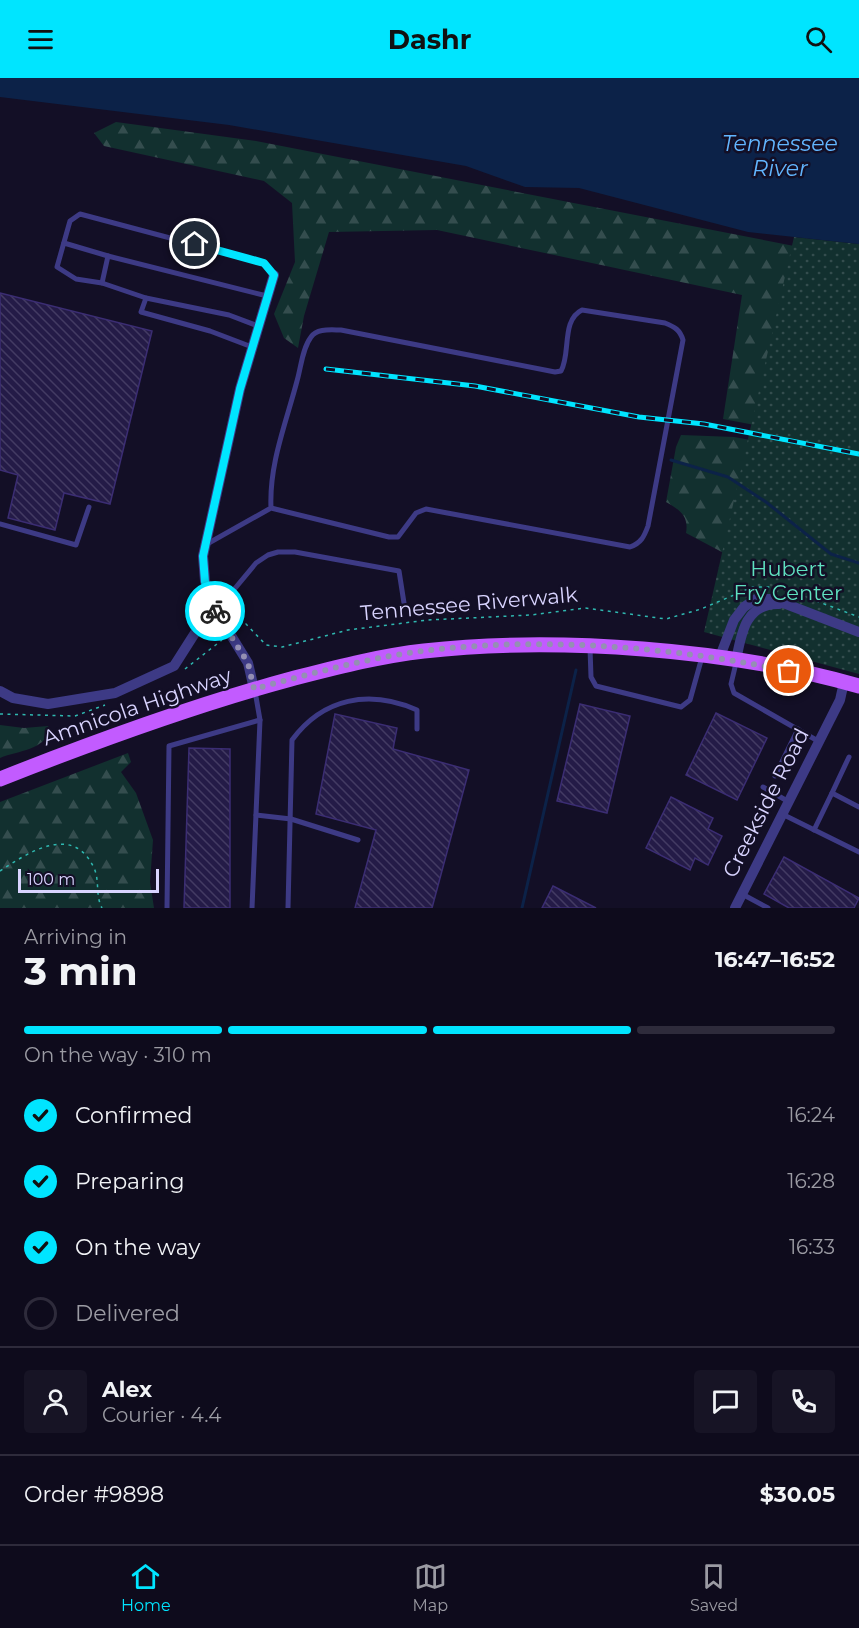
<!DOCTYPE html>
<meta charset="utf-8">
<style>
body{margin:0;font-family:Montserrat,sans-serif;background:#171425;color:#f1f3f6;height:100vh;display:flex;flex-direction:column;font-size:22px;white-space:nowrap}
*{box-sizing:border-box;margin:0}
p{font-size:20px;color:#9b9ba3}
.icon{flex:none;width:33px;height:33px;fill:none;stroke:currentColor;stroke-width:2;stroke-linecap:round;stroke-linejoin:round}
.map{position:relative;height:830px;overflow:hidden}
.sheet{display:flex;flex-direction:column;background:#0e0b1c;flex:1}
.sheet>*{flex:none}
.scale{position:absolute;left:18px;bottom:15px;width:141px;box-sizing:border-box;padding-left:6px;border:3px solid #d9d4ff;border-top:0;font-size:16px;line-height:21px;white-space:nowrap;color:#d9d4ff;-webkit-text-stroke:4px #130f26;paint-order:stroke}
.pin{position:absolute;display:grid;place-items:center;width:51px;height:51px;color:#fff;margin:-26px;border:3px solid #fff;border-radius:50%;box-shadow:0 2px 6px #0007}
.courier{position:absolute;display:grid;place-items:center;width:60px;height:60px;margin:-30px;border:4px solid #00e5ff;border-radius:50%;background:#fff;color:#222;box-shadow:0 2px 8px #0007}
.summary em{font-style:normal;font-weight:700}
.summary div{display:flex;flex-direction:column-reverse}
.summary{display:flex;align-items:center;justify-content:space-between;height:102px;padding:0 24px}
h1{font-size:39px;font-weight:700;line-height:45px}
.bar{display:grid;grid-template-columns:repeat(4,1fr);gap:9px 6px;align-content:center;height:72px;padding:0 24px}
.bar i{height:8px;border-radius:4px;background:#2e2b3b}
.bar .current{background:#00e5ff}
.bar p{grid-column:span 4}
.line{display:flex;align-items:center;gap:15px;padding:0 24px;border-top:2px solid #2e2b3b}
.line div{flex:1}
.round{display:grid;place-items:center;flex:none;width:63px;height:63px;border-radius:6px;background:#171425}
ol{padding:0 24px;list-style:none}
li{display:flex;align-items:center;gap:18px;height:66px}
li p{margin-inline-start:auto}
li .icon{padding:6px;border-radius:50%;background:#00e5ff;color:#111;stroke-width:4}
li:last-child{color:#9b9ba3}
li i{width:33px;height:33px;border:3px solid #2e2b3b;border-radius:50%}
header{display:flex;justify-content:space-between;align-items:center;height:78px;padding:0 24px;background:#00e5ff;color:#111;font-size:27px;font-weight:700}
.tabs{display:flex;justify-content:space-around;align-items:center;height:84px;border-top:2px solid #2e2b3b;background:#0e0b1c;font-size:16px;color:#9b9ba3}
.tabs a{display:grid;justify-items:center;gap:3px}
.tabs .current{color:#00e5ff}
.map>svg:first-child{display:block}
.forest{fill:url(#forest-firs)}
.park{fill:url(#park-dots)}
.water{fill:#0c2248}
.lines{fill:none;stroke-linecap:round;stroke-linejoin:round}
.stream{stroke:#0c2248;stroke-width:3}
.building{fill:url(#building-back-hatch);stroke:#3b2d73;stroke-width:1.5}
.path{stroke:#2fb8b0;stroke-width:1.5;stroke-dasharray:3 4.5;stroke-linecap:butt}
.lane{stroke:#3d3a85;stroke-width:5}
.street{stroke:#3d3a85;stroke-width:10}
.primary{stroke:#c25bff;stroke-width:15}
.rail-casing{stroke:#00e5ff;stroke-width:5}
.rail{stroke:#130f26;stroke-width:3;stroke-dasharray:9;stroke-linecap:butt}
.done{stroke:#948fb3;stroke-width:6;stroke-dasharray:0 10.8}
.route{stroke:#00e5ff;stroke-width:8}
.labels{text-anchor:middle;stroke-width:5;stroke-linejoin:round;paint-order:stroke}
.park-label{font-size:21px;fill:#5fe0c0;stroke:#130f26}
.street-label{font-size:21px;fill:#d9d4ff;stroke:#130f26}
.water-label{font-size:22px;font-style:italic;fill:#62b6ff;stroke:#130f26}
</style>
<header><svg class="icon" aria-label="menu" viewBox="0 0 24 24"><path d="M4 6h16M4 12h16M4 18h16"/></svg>Dashr<svg class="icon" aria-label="search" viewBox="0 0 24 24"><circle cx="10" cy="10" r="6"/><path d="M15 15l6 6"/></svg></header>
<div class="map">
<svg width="859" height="830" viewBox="0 0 859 830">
<defs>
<pattern id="forest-firs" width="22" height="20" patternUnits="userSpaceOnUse" patternTransform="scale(1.5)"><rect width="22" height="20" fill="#12302f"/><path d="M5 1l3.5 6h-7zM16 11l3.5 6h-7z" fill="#344d4e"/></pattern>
<pattern id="park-dots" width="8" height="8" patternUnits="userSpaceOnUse" patternTransform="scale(1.5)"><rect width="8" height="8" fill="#12302f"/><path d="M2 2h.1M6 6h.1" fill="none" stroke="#344d4e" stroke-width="1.8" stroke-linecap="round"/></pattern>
<pattern id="building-back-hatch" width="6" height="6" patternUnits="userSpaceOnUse" patternTransform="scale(1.5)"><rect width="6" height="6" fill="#241b47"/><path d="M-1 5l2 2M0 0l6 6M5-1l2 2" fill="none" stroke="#433b63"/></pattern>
</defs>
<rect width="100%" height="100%" fill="#130f26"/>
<g class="forest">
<path d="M116 44 256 63 830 175 859 367 723 341 742 217 437 152 329 154 304 238 298 270 284 260 274 236 295 184 292 125 264 103 104 68 94 55Z"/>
<path d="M681 357 734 359 821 375 735 481 686 455C689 438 680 432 666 424L676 369Z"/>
<path d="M0 647 24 650 48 648 50 651C44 673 19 672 0 680Z"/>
<path d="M128 675 131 684 121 694 136 715 153 762 150 804 154 830H0V724Z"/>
</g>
<path class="park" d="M794 159 859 166V596L704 554Z"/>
<path class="water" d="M0 0H859V166L748 154 579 110 525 109 466 88 229 47 0 19Z"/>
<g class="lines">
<g class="stream">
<path d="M671 382 728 399 766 424 831 476 859 485"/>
<path d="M522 830 576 592"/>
</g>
</g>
<g class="building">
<path d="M0 215 152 253 110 426 64 415 55 452 8 440 18 397 0 392Z"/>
<path d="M580 626 630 638 607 735 557 723Z"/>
<path d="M716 635 767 660 737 722 686 697Z"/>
<path d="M335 636 397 650 393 671 469 692 432 830H355L376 752 316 736Z"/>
<path d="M189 670 230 671V830H184Z"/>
<path d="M671 719 713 740 708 751 722 758 708 787 695 780 690 792 646 770Z"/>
<path d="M784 779 859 820 854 830H789L764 816Z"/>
<path d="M553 808 596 830H542Z"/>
</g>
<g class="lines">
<g class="path">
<path d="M238 547 246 546 266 567 282 569 348 552 428 542 531 537 585 530 666 541 701 531 753 509H779L859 539"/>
<path d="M185 591 222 562"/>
<path d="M0 636 75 638 105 627"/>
<path d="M0 793C29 774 73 745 94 790 100 803 95 817 102 830"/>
</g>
<g class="lane">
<path d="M64 165 108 178"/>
<path d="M102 205 76 201 57 189 70 143 80 136 264 185 274 197"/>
<path d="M146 220 229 237 258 248"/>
<path d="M252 269 210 253 141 234 146 220 102 205 108 178 267 218"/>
<path d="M0 446 76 467 89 429"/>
<path d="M207 466 271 430 389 459H398L416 435 426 431 630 469C641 465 644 459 648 448L683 262C680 252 675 249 665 245L582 232C561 242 571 276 561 293L555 294 341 252C331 252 317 250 311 259 302 271 301 290 297 303 286 345 269 386 271 430"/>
<path d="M217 532 256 485 268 477 278 474H295L399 493 404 525"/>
<path d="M590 570 591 599 596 608 681 629 690 622 702 579"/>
<path d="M736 585 731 606 734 615 818 663"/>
<path d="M775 698 798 651"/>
<path d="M763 709 789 724"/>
<path d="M832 715 849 679"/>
<path d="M782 736 859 774"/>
<path d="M256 737 291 741 358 762"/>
<path d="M814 752 832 715 859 729"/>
<path d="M742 816 768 830"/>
<path d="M167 830 169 668 260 642"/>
<path d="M252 830 260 642 255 613"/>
<path d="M288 830 292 662C323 620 369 611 417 632V651"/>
</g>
<g class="street">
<path d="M719 581 734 542 744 529 756 521H773L859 554"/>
<path d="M736 583C741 557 745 525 779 526"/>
<path d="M254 611 248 585 216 533 205 503 203 478 240 311 274 197"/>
<path d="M0 613 13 620 48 626 115 615 174 588 202 544 216 533"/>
<path d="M735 830 840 622 844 604"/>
</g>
<path class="primary" d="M0 701C96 663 191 628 291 601 334 590 379 578 424 573 556 558 731 571 859 608"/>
<g class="rail-casing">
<path id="rail" d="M326 291 475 308 639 339 704 346 859 376"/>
</g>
<use href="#rail" class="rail"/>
</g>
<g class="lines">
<path class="done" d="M215 533 248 585 254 611C310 596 366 580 423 573 543 558 671 569 789 593"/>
<path class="route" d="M195 166 264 185 274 197 240 311 203 478 205 504 215 533"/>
</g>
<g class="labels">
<g class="park-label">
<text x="788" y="498">Hubert<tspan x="788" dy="24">Fry Center</tspan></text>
</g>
<g class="street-label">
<text transform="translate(469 526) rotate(-5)" y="7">Tennessee Riverwalk</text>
<text transform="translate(137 629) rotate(-19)" y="7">Amnicola Highway</text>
<text transform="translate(766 725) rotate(-63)" y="7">Creekside Road</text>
</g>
<g class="water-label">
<text x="780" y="73">Tennessee<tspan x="780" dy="25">River</tspan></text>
</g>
</g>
</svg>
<div class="scale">100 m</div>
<div class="pin" style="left:789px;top:593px;background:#ea580c"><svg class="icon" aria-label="bag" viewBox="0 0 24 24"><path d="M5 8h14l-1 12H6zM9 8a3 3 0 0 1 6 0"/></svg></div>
<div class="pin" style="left:195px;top:166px;background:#1f2937"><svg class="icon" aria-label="home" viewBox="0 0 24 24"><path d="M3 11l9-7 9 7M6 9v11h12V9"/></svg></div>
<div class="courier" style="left:215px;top:533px"><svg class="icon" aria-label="bike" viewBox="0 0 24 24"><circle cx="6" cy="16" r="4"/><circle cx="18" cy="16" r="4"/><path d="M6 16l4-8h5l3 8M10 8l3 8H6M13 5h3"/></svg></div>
</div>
<section class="sheet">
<div class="summary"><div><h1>3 min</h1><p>Arriving in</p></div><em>16:47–16:52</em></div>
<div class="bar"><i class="current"></i><i class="current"></i><i class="current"></i><i></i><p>On the way · 310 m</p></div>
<ol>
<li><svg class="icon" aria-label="check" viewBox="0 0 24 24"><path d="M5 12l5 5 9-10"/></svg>Confirmed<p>16:24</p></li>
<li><svg class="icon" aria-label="check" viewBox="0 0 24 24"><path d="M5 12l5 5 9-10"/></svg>Preparing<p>16:28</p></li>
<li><svg class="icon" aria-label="check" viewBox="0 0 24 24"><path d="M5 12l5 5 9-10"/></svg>On the way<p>16:33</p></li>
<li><i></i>Delivered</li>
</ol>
<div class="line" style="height:108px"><a class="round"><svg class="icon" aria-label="person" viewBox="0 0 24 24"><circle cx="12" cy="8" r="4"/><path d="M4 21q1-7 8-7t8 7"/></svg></a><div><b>Alex</b><p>Courier · 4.4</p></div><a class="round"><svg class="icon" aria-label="chat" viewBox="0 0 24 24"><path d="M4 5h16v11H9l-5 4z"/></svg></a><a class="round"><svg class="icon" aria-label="phone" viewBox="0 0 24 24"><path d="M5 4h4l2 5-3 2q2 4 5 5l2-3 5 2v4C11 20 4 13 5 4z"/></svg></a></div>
<div class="line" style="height:78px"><div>Order #9898</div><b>$30.05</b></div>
</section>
<nav class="tabs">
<a class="current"><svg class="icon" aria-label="home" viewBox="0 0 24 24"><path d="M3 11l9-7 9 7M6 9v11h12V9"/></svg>Home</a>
<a><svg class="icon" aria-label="map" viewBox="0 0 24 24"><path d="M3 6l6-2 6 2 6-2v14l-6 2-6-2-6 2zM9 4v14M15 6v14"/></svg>Map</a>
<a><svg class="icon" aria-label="saved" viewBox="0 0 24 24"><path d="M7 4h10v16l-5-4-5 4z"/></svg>Saved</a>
</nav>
